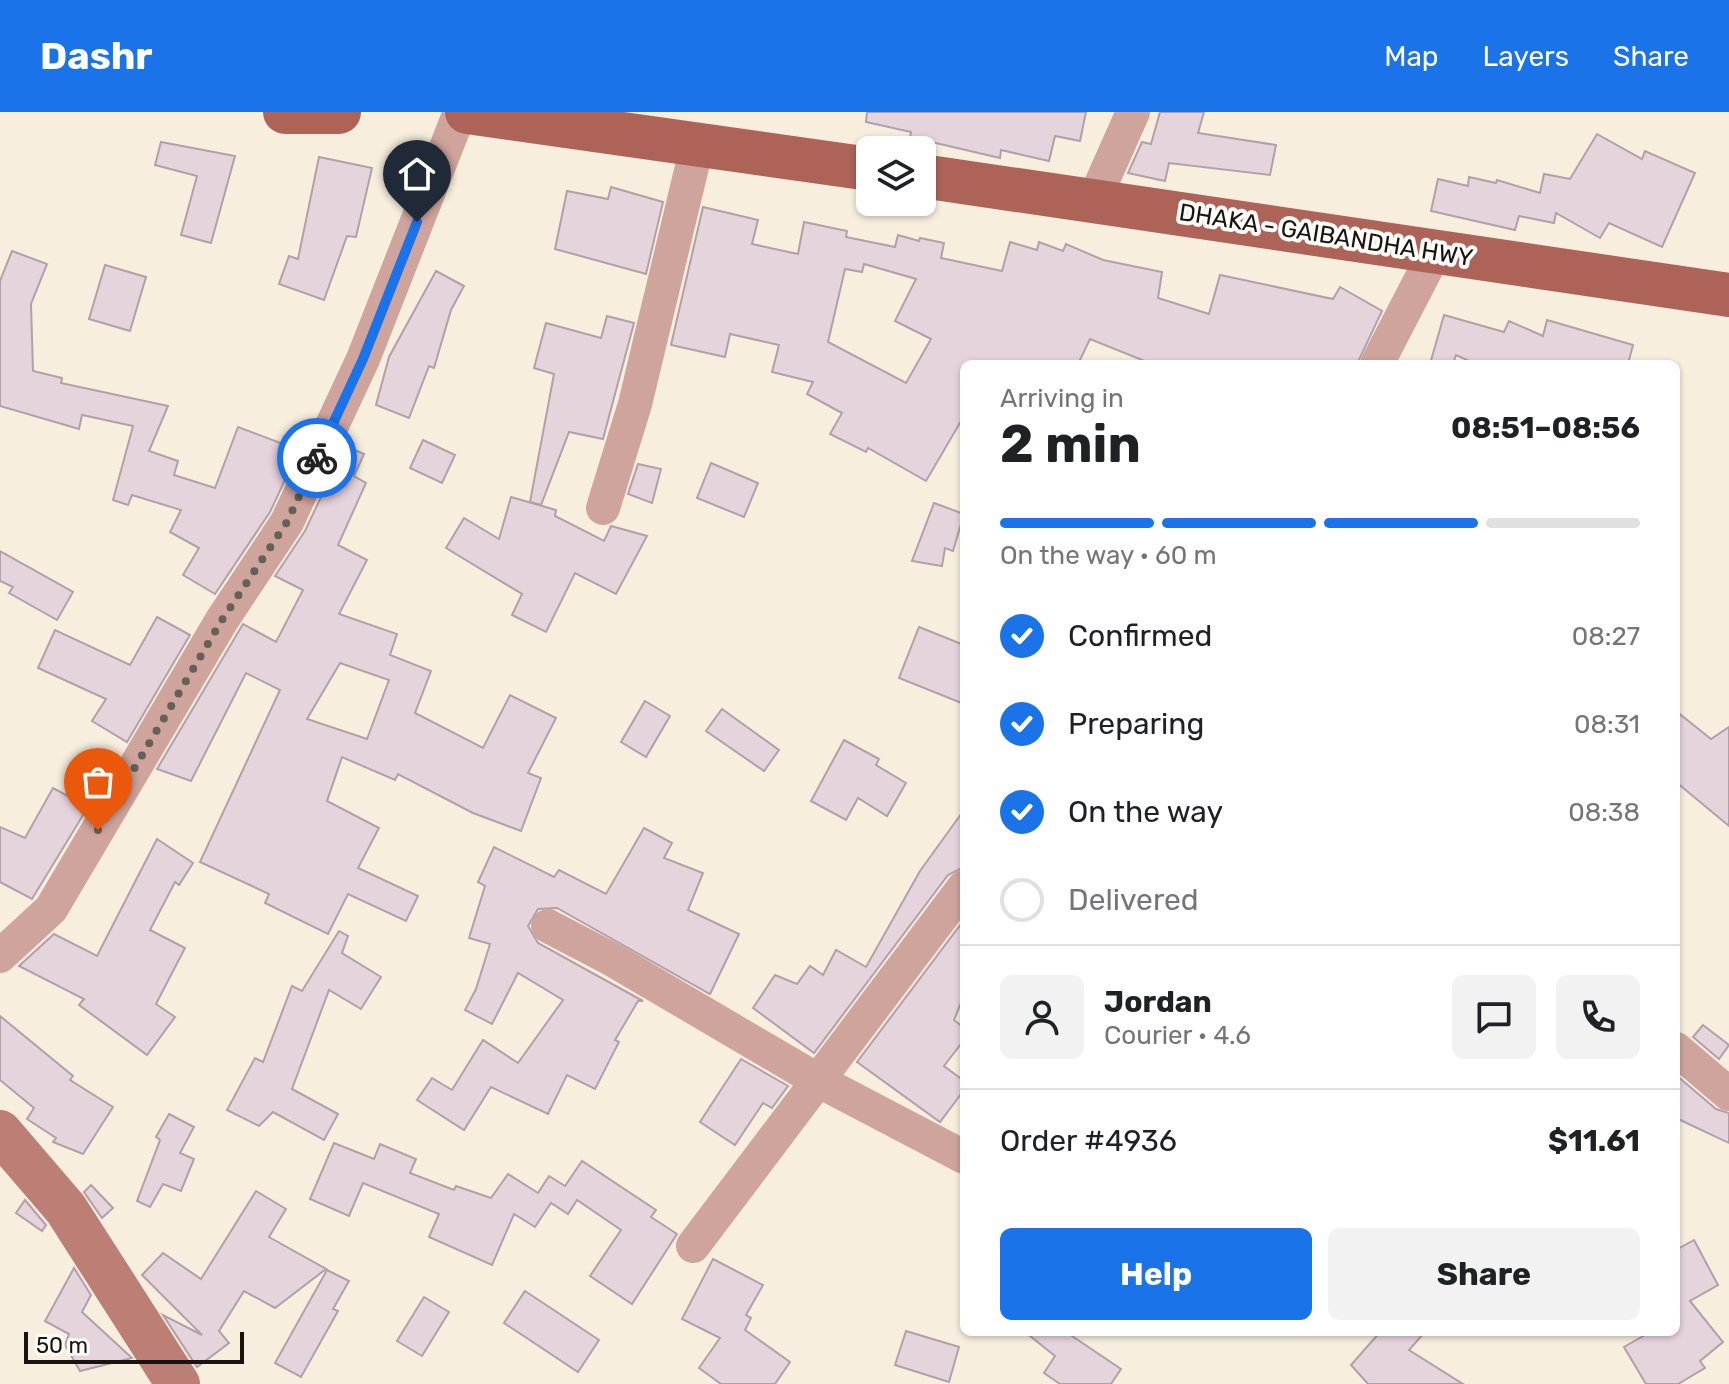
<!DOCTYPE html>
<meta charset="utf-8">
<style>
body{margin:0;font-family:Rubik,sans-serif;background:#f2f2f2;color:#202124;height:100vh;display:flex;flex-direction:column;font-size:30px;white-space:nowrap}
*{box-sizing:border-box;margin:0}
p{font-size:26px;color:#757577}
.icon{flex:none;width:44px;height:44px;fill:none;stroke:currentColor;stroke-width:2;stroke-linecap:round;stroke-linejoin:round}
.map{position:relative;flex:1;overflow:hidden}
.panel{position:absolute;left:960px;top:248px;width:720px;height:976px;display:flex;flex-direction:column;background:#fff;border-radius:12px;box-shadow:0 2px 6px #0004}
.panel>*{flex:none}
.tools{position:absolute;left:856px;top:24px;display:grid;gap:16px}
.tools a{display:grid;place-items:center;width:80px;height:80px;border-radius:12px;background:#fff;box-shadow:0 2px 6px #0004;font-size:40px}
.scale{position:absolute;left:24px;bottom:20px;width:220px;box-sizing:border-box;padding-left:8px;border:4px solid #181510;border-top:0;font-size:22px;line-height:28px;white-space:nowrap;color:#181510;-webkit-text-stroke:6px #fefcf9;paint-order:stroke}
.pin{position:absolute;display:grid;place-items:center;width:68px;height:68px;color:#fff;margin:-82px -34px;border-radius:50% 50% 50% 0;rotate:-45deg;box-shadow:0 0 8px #0007}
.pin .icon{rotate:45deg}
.courier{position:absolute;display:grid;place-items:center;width:80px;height:80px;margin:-40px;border:6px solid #1a73e8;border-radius:50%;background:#fff;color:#222;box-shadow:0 2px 10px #0007}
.head em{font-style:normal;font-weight:700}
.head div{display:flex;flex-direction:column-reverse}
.head{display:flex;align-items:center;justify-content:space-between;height:136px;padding:0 40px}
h1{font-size:52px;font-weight:700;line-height:60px}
.bar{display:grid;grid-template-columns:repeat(4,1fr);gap:12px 8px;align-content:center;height:96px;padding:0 40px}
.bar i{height:10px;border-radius:6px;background:#e0e0e0}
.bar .selected{background:#1a73e8}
.bar p{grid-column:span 4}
.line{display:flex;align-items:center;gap:20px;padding:0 40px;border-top:2px solid #e0e0e0}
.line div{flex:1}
.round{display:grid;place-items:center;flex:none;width:84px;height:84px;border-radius:12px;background:#f2f2f2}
ol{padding:0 40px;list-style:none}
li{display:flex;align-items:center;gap:24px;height:88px}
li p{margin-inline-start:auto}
li .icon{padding:8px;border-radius:50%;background:#1a73e8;color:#fff;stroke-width:4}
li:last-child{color:#757577}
li i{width:44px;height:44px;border:4px solid #e0e0e0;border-radius:50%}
.cta{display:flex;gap:16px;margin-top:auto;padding:16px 40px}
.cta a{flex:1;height:92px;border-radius:12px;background:#1a73e8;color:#fff;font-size:32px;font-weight:700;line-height:92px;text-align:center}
.cta a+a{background:#f2f2f2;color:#202124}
header{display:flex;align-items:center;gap:48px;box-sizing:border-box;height:112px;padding:0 40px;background:#1a73e8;color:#fff}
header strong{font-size:38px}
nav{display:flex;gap:44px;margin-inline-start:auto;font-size:28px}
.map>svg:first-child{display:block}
.building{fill:#e6d4dd;stroke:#b2a0a9;stroke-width:2;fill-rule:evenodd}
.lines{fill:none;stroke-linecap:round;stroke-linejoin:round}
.minor{stroke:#cfa49d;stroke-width:34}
.secondary{stroke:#bd7e75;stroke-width:44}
.primary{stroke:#ae6359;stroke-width:44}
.done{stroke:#666158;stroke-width:8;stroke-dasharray:0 14.4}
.route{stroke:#1a73e8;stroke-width:10}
.labels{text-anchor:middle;stroke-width:8;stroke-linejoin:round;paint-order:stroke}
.street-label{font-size:24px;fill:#181510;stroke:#fefcf9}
</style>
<header>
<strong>Dashr</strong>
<nav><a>Map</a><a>Layers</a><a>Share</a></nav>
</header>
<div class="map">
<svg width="1729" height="1272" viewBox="0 0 1729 1272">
<rect width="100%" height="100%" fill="#f7eede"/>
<g class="building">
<path d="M867 0H1086L1080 29 1055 24 1049 49 1001 38 1000 46 910 25 911 20 866 10Z"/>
<path d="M1160 0H1204L1198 21 1276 33 1270 63 1169 51 1165 69 1128 61 1142 30 1151 32Z"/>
<path d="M1597 22 1642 47 1645 39 1695 61 1662 135 1609 111 1600 126 1556 101 1554 111 1519 104 1515 118 1431 99 1438 67 1468 74 1469 65 1496 71 1497 68 1540 81 1544 62 1570 67Z"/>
<path d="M161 30 235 44 211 131 181 123 197 64 155 53Z"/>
<path d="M319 45 372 56 356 125 347 124 324 188 279 172 289 144 298 147Z"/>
<path d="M611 75 663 90 646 162 555 137 567 79 608 87Z"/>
<path d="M703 95 758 108 752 132 798 142 804 110 847 119 846 125 895 135 898 123 919 129 920 126 944 131 941 146 1002 159 1010 130 1037 138 1039 130 1063 139 1066 132 1103 148 1162 160 1158 186 1209 202 1220 163 1333 187 1340 175 1382 199 1357 252H1152L1090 227 1078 252H964V304L926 369 868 336 866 340 830 322 842 301 807 282 813 270 772 260 779 233 730 222 725 245 671 233ZM864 152 916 167 895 209 931 227 906 271 828 230 845 157 862 160Z"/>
<path d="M12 139 47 152 31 192 33 259 62 266 61 271 168 294 149 339 178 349 174 363 215 376 238 315 299 338 270 400 215 482 183 463 199 436 170 420 181 398 132 383 128 393 113 388 133 314 82 303 79 317 0 294V169Z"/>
<path d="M105 153 146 165 130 219 89 207Z"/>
<path d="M436 159 464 174 451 198 434 256 429 254 409 306 376 293 389 245Z"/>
<path d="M1444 203 1504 220 1509 209 1543 224 1547 208 1633 233 1628 252H1476L1456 243 1453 252H1430Z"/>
<path d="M607 204 634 211 603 327 569 320 541 393 530 390 554 262 534 256 546 211 601 226Z"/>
<path d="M423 328 455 343 442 371 410 356Z"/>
<path d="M345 334 364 342 354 364 366 371 338 433 367 448 339 502 397 522 390 543 431 559 415 601 483 636 510 583 556 606 528 661 541 666 521 719 473 701 398 662 395 668 342 645 327 689 379 716 358 756 418 784 406 809 348 782 328 822 265 791 269 782 200 750 280 578 246 561 191 669 157 657 243 512 276 530 303 478 275 464 305 419ZM340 551 389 568 367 627 307 607Z"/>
<path d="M711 351 758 371 744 405 697 386Z"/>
<path d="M638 352 661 357 652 391 628 382Z"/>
<path d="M511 385 556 398 555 404 604 429 611 414 647 424 616 482 575 461 546 520 512 503 522 482 446 436 464 406 499 427Z"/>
<path d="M934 391 964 402 953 439 945 436 942 454 912 449Z"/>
<path d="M0 439 73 480 57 508 9 481 13 475 0 469Z"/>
<path d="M157 505 190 523 127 630 92 609 106 587 38 556 55 518 130 553Z"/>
<path d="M919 515 964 533V592L899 566Z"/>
<path d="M645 589 670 604 646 645 621 630Z"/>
<path d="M722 597 779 638 764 659 706 619Z"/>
<path d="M1676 599 1711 627 1729 615V714L1676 670Z"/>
<path d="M844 628 879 647 876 653 906 671 887 704 858 686 846 708 811 689Z"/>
<path d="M53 676 88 695 32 787 0 770V715L25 726Z"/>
<path d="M964 698V755L948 763 814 941 753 896 775 863 797 872 810 854 823 863 836 838 866 855 920 759Z"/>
<path d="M644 716 672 731 664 746 703 761 688 798 739 822 710 882 557 796 538 797 528 814 538 831 643 889H638L615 928 619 930 595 977 567 963 548 1002 491 975 464 1018 417 988 432 966 452 978 483 928 518 951 563 888 518 861 492 912 465 898 476 877 490 832 469 826 485 774 478 770 494 735 554 765 559 758 606 782Z"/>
<path d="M157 727 193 751 179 773 175 770 150 818 185 836 156 892 175 905 147 943 79 893 84 887 19 854 54 822 97 844Z"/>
<path d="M964 808V883L954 908 964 916V928L944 954 964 969V978L940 1010 857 950Z"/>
<path d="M339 819 348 824 342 841 381 865 361 897 329 878 292 977 338 1002 324 1028 273 1000 259 1014 227 998 255 946 263 950 292 874 302 879Z"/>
<path d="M0 904 73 964 70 968 113 995 83 1042 53 1030 56 1026 27 1007 34 996 0 968Z"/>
<path d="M1703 913 1729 933 1719 947 1693 925Z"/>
<path d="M741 947 788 974 772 996 763 991 735 1033 700 1010Z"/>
<path d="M1676 963 1716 997 1729 1001V1031L1676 1006Z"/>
<path d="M169 1002 194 1015 180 1041 194 1047 181 1079 163 1072 150 1095 137 1089 160 1028 156 1025Z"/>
<path d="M334 1031 374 1047 380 1032 416 1047 410 1061 454 1078 456 1074 491 1086 508 1062 538 1081 549 1064 565 1074 582 1049 656 1098 651 1105 677 1122 632 1192 590 1164 621 1118 577 1088 568 1102 551 1091 535 1115 514 1102 492 1153 429 1125 439 1102 363 1071 349 1104 310 1087Z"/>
<path d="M91 1073 113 1096 102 1106 84 1080Z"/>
<path d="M256 1079 286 1097 269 1125 326 1157 275 1196 244 1179 219 1219 229 1231 197 1255 163 1203 202 1223 142 1163 163 1141 201 1167Z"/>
<path d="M25 1088 46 1113 42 1119 16 1101Z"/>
<path d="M1694 1128 1718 1173 1690 1189 1723 1230 1700 1249 1705 1256 1678 1272H1646L1624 1235 1650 1220H1676V1138Z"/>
<path d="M713 1147 763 1173 746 1203 751 1206 745 1218 790 1250 775 1272H721L699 1256 720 1226 682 1207Z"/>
<path d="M74 1156 91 1183 82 1200 132 1246 80 1259 65 1233 69 1222 45 1209Z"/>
<path d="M327 1158 349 1169 333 1197 338 1199 301 1265 275 1251Z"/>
<path d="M525 1179 599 1228 578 1260 504 1211Z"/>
<path d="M424 1185 449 1200 422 1244 397 1229Z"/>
<path d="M906 1219 959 1235 949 1270 895 1253Z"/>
<path d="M1025 1220H1066L1121 1257 1111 1272H1060L1044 1261 1055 1244Z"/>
<path d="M1380 1220H1425L1409 1238 1463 1272H1368L1351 1253Z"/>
</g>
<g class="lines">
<g class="minor">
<path d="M1094 88 1133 0"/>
<path d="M1377 252 1435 140"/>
<path d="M603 396 635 292 697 34"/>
<path d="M548 814 613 848 819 969 964 1045"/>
<path d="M0 844 51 797 222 508 287 410 363 247 460 0"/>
<path d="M1676 937 1729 982"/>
<path d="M693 1134 964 775"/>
</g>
<path class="secondary" d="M0 1020 66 1097 178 1272"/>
<g class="primary">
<path d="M285 0H339"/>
<path d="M467 0 870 57"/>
<path d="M922 64 1729 183"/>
</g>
</g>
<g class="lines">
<path class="done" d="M98 718 222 508 287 410 317 346"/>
<path class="route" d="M317 346 363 247 417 110"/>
</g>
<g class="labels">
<g class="street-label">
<text transform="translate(1326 123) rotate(9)" y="8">DHAKA - GAIBANDHA HWY</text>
</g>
</g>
</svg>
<div class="tools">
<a><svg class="icon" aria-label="layers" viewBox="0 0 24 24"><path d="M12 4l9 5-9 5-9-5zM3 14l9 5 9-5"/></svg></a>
</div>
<div class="scale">50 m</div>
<div class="pin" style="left:98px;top:718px;background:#ea580c"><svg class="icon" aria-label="bag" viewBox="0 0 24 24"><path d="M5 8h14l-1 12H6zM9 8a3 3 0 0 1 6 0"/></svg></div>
<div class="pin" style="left:417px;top:110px;background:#1f2937"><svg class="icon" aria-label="home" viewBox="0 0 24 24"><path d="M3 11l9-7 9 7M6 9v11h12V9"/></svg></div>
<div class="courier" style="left:317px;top:346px"><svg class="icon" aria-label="bike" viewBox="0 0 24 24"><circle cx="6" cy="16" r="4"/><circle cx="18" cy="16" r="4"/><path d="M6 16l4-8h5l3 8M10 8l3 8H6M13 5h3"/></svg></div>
<section class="panel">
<div class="head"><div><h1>2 min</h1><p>Arriving in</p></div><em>08:51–08:56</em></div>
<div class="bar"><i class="selected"></i><i class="selected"></i><i class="selected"></i><i></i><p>On the way · 60 m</p></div>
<ol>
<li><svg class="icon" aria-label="check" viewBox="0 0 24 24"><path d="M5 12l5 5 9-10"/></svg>Confirmed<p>08:27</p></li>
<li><svg class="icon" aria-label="check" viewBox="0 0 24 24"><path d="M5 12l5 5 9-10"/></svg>Preparing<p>08:31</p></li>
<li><svg class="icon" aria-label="check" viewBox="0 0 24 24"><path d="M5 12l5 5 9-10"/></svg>On the way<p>08:38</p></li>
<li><i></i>Delivered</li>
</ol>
<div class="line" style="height:144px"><a class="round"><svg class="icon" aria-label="person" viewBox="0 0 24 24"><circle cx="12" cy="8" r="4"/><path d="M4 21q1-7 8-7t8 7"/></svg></a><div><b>Jordan</b><p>Courier · 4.6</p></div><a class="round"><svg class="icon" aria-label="chat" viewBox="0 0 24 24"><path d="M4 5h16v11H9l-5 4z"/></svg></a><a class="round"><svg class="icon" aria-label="phone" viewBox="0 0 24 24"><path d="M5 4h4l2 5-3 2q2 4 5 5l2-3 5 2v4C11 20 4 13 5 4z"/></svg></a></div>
<div class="line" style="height:104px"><div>Order #4936</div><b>$11.61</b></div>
<div class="cta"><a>Help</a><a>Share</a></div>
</section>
</div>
